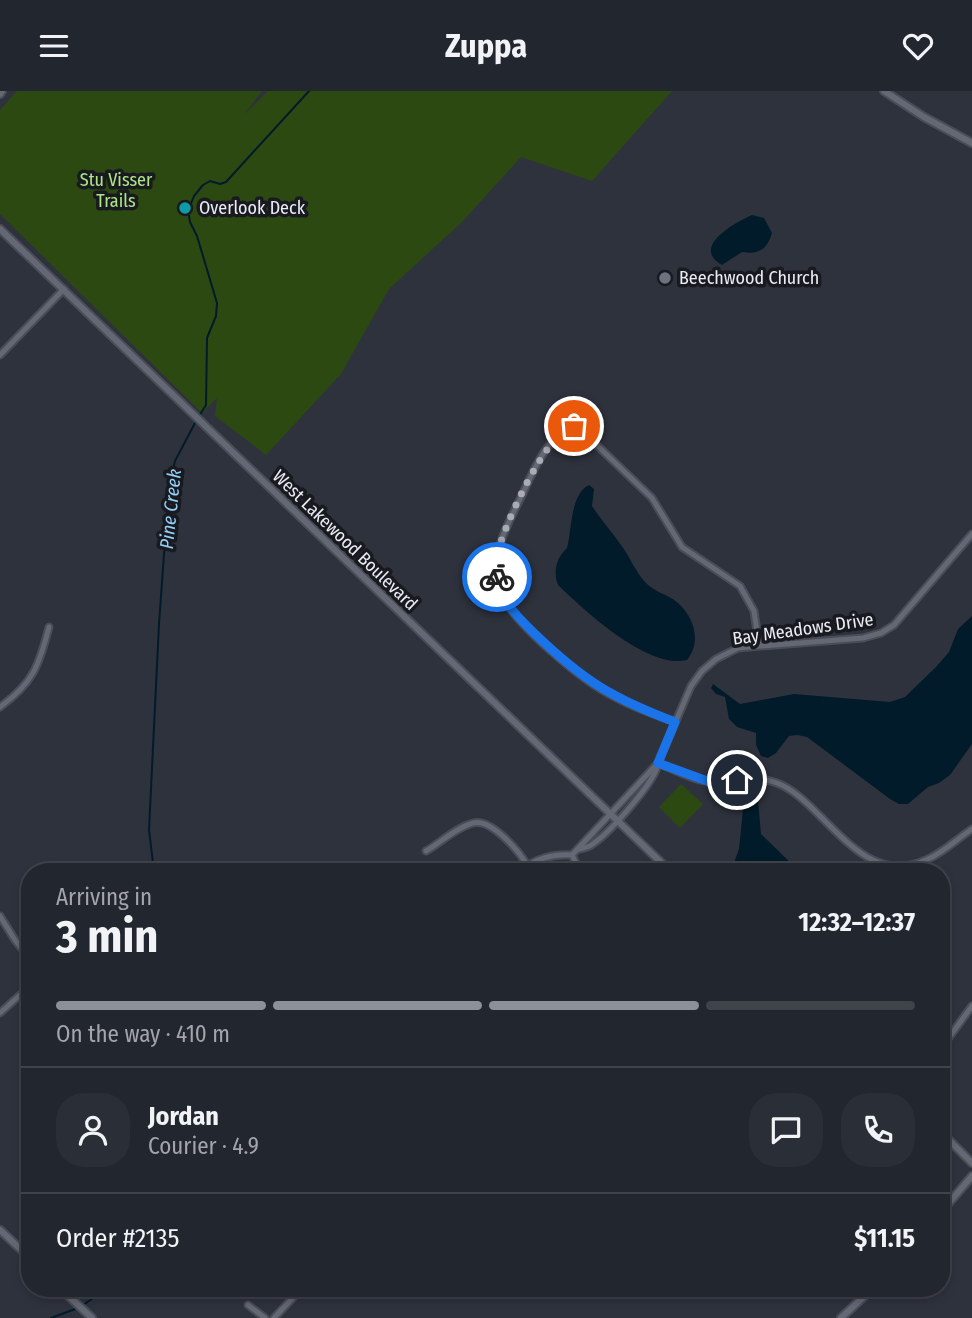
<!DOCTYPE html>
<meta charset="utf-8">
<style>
body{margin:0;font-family:"Fira Sans Condensed",sans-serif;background:#2a2e36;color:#f1f3f6;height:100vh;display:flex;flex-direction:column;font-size:26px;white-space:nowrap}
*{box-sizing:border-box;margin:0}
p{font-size:23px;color:#a2a5aa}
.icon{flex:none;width:38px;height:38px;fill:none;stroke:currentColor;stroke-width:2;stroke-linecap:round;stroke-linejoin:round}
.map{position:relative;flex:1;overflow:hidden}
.drawer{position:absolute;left:21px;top:772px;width:929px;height:434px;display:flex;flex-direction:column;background:#22262e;border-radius:28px;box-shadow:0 4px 10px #0003,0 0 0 2px #3f434a}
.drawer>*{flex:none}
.pin{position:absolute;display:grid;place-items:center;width:60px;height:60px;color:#fff;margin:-30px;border:4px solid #fff;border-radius:50%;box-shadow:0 2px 7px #0007}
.courier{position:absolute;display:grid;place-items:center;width:70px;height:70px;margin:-35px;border:5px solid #1a73e8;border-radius:50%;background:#fff;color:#222;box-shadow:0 2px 9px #0007}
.headline em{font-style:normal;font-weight:700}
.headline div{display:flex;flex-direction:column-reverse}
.headline{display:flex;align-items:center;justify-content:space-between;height:119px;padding:0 35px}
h1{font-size:46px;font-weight:700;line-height:52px}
.bar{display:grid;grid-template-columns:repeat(4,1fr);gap:10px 7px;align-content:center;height:84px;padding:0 35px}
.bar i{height:9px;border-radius:5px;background:#3f434a}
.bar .current{background:#8c9099}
.bar p{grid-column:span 4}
.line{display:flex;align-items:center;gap:18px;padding:0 35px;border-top:2px solid #3f434a}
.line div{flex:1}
.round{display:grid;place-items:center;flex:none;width:74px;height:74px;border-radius:28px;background:#2a2e36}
header{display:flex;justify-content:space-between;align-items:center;height:91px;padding:0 35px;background:#22262e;font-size:32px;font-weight:700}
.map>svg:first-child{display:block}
.green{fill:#2c4912}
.water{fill:#021b2a}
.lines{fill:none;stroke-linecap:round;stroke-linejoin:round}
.stream{stroke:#021b2a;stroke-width:2}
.minor-casing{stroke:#494d56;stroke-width:9}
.tertiary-casing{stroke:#494d56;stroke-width:10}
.minor{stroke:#646875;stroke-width:5}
.tertiary{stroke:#646875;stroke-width:6}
.done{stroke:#a9acb5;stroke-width:7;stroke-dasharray:0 12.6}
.route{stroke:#1a73e8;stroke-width:9}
.culture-dot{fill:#0f9aa8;stroke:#181a1f;stroke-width:2.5}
.worship-dot{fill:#6b7280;stroke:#181a1f;stroke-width:2.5}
.labels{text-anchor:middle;stroke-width:7;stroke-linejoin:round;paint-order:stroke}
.park-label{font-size:18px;fill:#aee686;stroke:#181a1f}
.poi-label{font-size:18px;fill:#ebedf5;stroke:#181a1f;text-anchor:start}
.street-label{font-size:18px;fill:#ebedf5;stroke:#181a1f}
.water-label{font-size:19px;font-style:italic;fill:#93cff7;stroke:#181a1f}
</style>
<header><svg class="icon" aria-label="menu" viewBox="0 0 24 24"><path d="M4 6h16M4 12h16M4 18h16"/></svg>Zuppa<svg class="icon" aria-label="heart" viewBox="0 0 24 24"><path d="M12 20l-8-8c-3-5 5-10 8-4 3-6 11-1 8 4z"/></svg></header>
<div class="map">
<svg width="972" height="1227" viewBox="0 0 972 1227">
<rect width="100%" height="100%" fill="#2e323d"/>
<g class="green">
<path d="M17 0H262L244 24 268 0H672L592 90 521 66 462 131 389 198 341 283 266 364 215 325 217 307 202 322 0 123V19Z"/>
<path d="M681 693 703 713 680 737 659 716Z"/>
</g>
<g class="water">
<path d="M752 124 764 127 772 142C767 159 758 164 742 161L722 174C690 156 736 131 752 124Z"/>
<path d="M589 394 594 398 592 415C601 429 612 441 621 454 630 466 635 480 645 491 652 499 664 503 673 508 693 522 703 549 687 569 648 579 584 519 558 494 553 481 556 467 567 457 572 439 570 403 589 394Z"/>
<path d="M972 525V653L950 684 939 692 928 696 908 713H899L890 708 807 646 797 644 789 645 776 662 768 667 761 665 756 654V642L737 636 729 628 725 606 716 603 711 597 713 593 740 613 794 603 890 611 905 606 936 576 949 561 958 538Z"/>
<path d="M754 707 758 709 761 743 799 780H731L739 758 743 718 748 710Z"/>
</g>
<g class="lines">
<g class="stream">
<path d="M199 325 206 314 207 247 216 225 217 212 197 145 190 131 188 120 194 105 203 94 210 90 220 93 226 91 309 0"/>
<path d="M154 780 149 739 159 533 169 394 175 370 196 330"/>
<path d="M83 1214 108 1197"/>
<path d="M51 1227 78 1217"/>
</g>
<g class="minor-casing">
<g id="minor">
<path d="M0 264 64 198"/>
<path d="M0 616C33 592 39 575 49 536"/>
<path d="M675 631C650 622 625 613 602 599 575 583 524 539 507 513 500 503 496 490 496 478 496 452 512 425 523 402 533 380 548 345 572 335L581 339 652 407 682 456 740 495 754 520 759 554"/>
<path d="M658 672C675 679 695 690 713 691 737 693 751 683 777 692 793 698 807 712 819 724 851 755 880 791 928 768 944 761 958 747 972 738"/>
<path d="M579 758C585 757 590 756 594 752 610 741 657 689 658 672L691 595 702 580 716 568 738 557 748 556 863 547 881 542 894 534 972 443"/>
<path d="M426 760C440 752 457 736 473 732 491 727 519 760 527 774"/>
<path d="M572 764 580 780"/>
<path d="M522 780C534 767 554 763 572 764L658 672"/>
<path d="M0 825 15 849 30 868"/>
<path d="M0 922 30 895"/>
<path d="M942 956 972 915"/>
<path d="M248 1214 265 1227"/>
<path d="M274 1227 302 1197"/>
</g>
</g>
<g class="tertiary-casing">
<g id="tertiary">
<path d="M884 0 924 26 972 52"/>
<path d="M0 3 2 0"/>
<path d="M0 138 670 780"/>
<path d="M942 1042 972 1072"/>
<path d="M942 1120 972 1085"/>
<path d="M0 1139 30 1167"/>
<path d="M60 1197 92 1227"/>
<path d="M841 1227 873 1197"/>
</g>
</g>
<use href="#minor" class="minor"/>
<use href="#tertiary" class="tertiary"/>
</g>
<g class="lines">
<path class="done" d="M497 486C496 479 496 471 497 464 503 437 546 340 574 335"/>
<path class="route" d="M497 486C501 511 518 526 535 543 584 590 612 607 675 631L658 672 710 691 737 689"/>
</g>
<circle class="culture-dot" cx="185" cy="117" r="7"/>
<circle class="worship-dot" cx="665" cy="187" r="7"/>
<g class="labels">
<g class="park-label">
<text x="116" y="95">Stu Visser<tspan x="116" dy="21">Trails</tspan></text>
</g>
<g class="poi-label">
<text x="199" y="123">Overlook Deck</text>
<text x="679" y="193">Beechwood Church</text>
</g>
<g class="street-label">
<text transform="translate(345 449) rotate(44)" y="6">West Lakewood Boulevard</text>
<text transform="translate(803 538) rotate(-8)" y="6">Bay Meadows Drive</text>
</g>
<g class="water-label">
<text transform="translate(170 418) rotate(-84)" y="7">Pine Creek</text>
</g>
</g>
</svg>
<div class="pin" style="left:574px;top:335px;background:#ea580c"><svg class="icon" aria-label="bag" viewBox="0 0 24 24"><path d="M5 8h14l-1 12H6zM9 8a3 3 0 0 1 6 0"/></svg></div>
<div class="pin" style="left:737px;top:689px;background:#1f2937"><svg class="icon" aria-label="home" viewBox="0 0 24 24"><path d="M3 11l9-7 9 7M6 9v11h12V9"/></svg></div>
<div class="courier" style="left:497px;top:486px"><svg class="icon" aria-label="bike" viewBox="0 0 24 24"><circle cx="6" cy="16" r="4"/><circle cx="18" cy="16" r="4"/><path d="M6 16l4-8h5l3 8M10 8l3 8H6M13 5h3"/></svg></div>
<section class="drawer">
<div class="headline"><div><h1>3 min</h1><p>Arriving in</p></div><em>12:32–12:37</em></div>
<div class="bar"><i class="current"></i><i class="current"></i><i class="current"></i><i></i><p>On the way · 410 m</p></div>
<div class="line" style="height:126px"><a class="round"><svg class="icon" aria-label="person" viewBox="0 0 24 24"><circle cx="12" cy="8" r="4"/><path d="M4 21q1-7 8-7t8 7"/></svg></a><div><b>Jordan</b><p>Courier · 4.9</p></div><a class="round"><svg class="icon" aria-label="chat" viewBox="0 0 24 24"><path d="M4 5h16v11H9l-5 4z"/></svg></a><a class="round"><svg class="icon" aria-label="phone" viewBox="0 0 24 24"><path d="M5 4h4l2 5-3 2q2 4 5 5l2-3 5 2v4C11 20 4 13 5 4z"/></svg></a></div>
<div class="line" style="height:91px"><div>Order #2135</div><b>$11.15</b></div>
</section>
</div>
